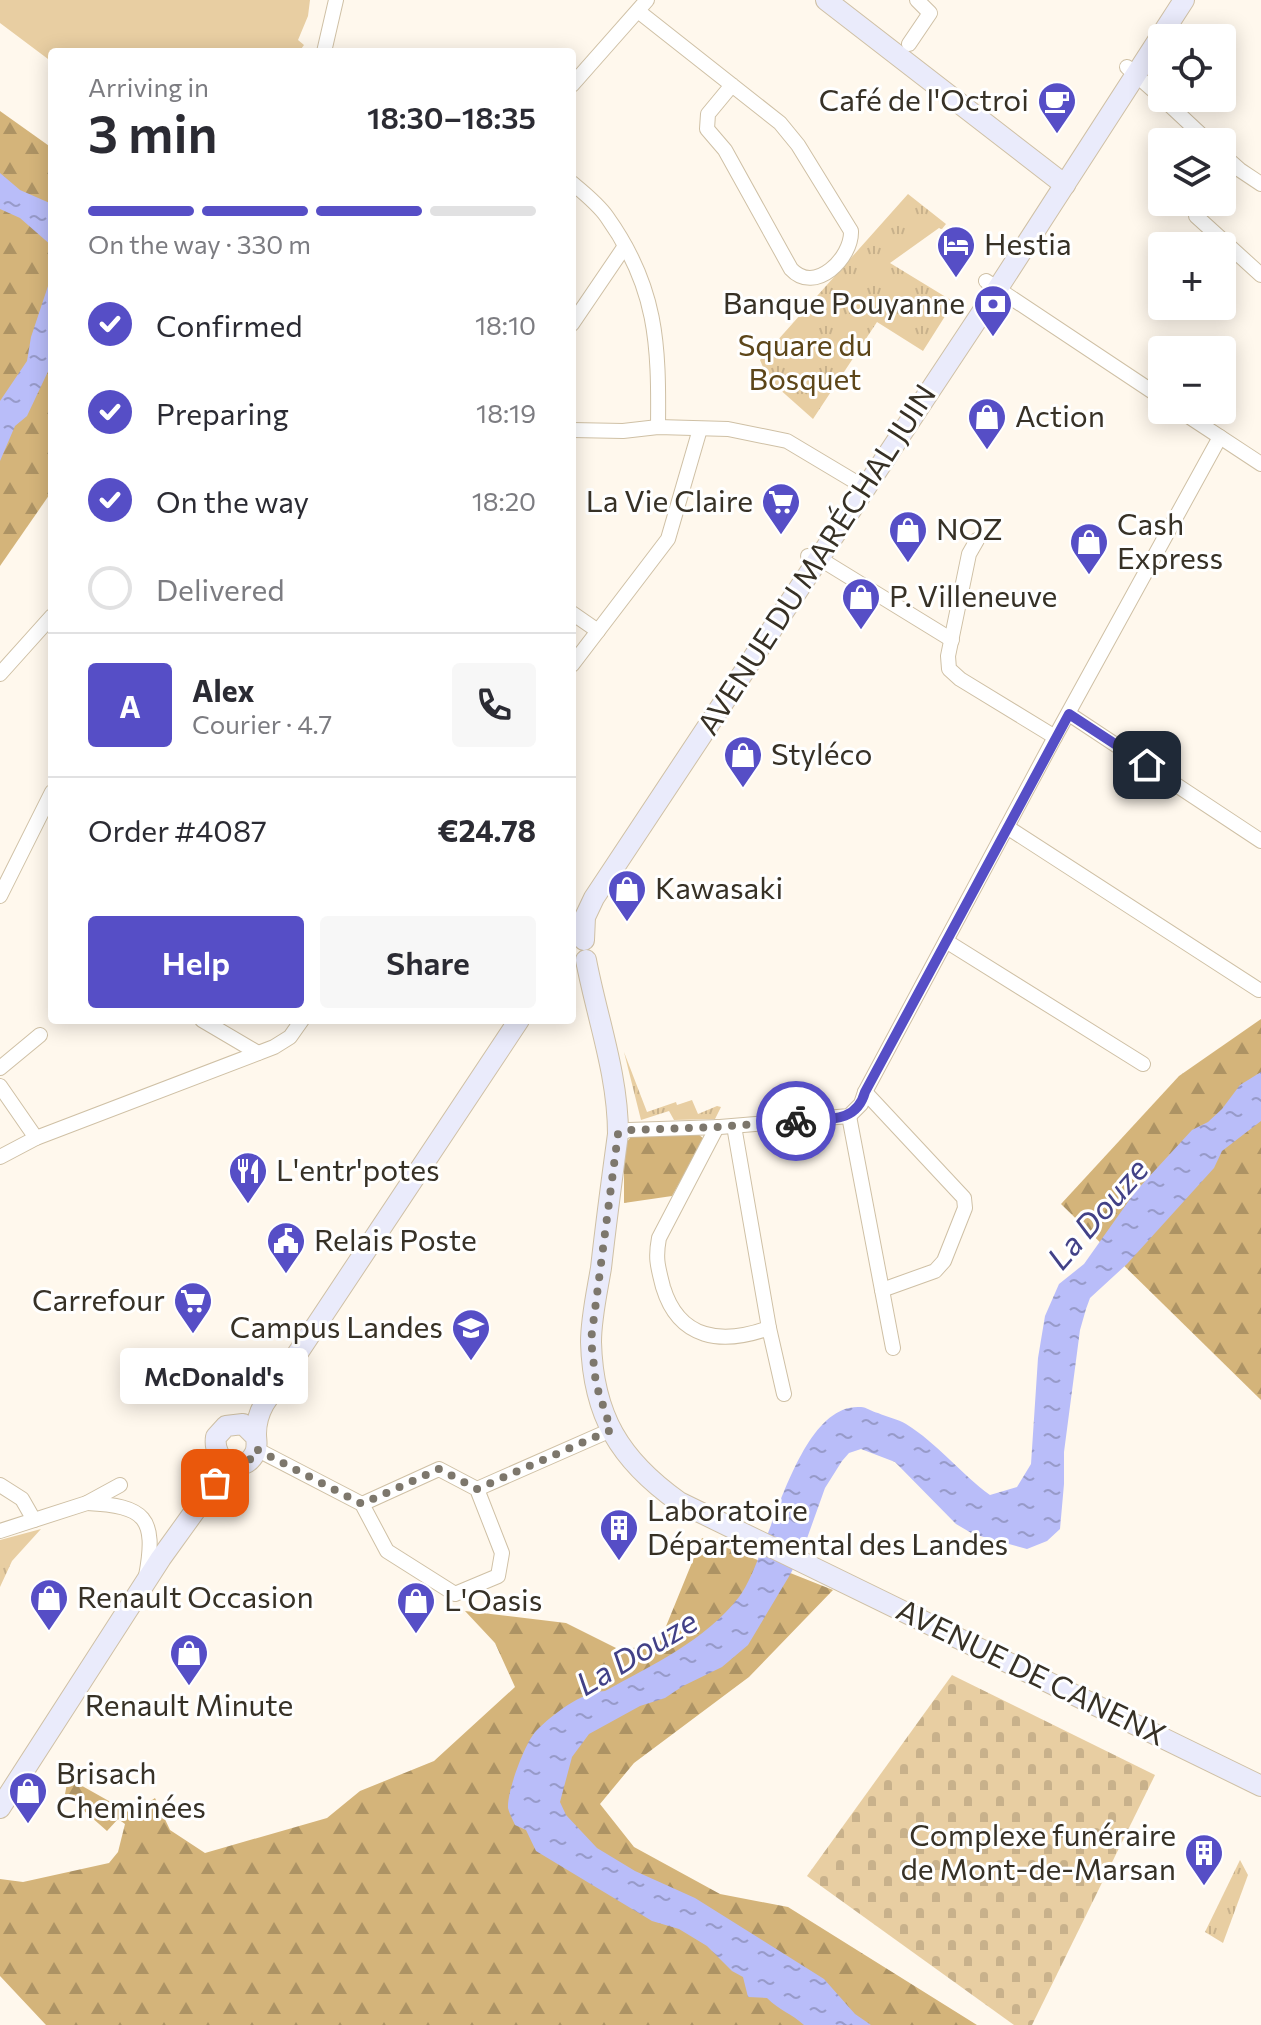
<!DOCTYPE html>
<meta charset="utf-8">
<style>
body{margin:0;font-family:Commissioner,sans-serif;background:#f7f7f7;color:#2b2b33;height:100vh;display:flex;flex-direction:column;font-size:30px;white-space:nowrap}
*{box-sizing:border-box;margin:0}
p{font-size:26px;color:#7c7c81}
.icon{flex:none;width:44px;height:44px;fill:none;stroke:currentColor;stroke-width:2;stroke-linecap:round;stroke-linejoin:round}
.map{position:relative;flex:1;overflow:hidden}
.sheet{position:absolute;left:48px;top:48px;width:528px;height:976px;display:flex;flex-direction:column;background:#fff;border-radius:8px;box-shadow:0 4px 20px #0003}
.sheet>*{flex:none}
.fabs{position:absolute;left:1148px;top:24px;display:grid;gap:16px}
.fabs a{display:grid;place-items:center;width:88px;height:88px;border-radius:8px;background:#fff;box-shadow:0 4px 20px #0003;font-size:40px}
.pin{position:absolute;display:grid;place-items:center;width:68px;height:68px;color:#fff;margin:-34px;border-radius:16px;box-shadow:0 4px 12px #0006}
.courier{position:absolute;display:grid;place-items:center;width:80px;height:80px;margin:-40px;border:6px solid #564ec6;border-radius:50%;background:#fff;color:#222;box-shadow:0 2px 10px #0007}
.bubble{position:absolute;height:56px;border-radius:8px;background:#fff;box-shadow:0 4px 20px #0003;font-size:26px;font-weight:600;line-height:56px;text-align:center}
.head em{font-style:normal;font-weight:600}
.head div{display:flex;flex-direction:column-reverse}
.head{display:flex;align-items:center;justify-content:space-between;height:136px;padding:0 40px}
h1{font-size:52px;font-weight:600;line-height:60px}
.bar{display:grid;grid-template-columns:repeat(4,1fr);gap:12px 8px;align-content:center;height:96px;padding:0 40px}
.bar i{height:10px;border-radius:6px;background:#e1e1e2}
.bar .selected{background:#564ec6}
.bar p{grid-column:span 4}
.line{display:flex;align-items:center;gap:20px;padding:0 40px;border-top:2px solid #e1e1e2}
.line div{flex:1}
.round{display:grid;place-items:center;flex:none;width:84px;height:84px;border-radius:8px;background:#f7f7f7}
ol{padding:0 40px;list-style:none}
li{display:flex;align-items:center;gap:24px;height:88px}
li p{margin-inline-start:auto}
li .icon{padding:8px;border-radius:50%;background:#564ec6;color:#fff;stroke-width:4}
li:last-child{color:#7c7c81}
li i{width:44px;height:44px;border:4px solid #e1e1e2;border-radius:50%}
.action{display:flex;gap:16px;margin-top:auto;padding:16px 40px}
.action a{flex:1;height:92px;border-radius:8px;background:#564ec6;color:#fff;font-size:32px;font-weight:600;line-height:92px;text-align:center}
.action a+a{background:#f7f7f7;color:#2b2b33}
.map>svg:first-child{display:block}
.grass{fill:url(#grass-tufts)}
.forest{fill:url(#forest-firs)}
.cemetery{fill:url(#cemetery-stones)}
.garden{fill:#e8cea2}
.water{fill:url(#water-ripples)}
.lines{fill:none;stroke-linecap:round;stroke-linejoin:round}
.minor-casing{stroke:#cfc0a5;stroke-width:16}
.secondary-casing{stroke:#cfc0a5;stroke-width:22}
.minor{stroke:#fff;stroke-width:14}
.secondary{stroke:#eaebfb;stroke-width:20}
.done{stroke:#7d776c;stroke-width:8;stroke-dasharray:0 14.4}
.route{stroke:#564ec6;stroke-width:10}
.labels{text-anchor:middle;stroke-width:6;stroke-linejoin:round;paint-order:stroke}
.poi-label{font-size:30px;fill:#373126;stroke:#fff;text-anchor:start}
.park-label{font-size:30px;fill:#5d4619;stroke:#fff}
.street-label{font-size:30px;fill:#373126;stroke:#fff}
.water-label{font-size:32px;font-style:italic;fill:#424187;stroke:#fff}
</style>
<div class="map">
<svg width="1261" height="2025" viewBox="0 0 1261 2025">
<defs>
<pattern id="grass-tufts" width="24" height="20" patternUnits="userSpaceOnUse" patternTransform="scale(2)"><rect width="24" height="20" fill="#e8cea2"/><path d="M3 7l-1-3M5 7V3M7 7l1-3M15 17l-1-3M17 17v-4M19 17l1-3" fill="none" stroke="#c8b18b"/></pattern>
<pattern id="forest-firs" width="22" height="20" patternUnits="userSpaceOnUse" patternTransform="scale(2)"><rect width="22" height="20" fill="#d4b47a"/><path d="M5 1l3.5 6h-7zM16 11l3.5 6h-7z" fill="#ad9364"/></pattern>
<pattern id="cemetery-stones" width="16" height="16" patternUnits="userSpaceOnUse" patternTransform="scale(2)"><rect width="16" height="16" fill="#e8cea2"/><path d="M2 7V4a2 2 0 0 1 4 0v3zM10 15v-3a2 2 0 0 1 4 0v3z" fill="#c8b18b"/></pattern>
<pattern id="water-ripples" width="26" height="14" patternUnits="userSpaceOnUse" patternTransform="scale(2)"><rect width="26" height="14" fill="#b9bdf9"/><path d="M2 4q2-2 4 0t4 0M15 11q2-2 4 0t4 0" fill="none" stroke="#979ac9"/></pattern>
</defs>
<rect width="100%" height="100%" fill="#fff8ed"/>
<g class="grass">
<path d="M908 194 946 224 942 229 939 228 890 263 954 302 923 351 877 322 813 419 768 379 760 360Z"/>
<path d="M624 1052 647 1112 676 1102 677 1105 692 1100 698 1114 717 1106 721 1107 715 1119 674 1120 669 1111 641 1120Z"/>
<path d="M41 1529 12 1561 0 1587V1540Z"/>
<path d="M1240 1860 1248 1875 1223 1943 1205 1932Z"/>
</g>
<g class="forest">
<path d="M0 111 52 148V491L0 566Z"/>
<path d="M1261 1019V1400L1061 1204 1179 1076Z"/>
<path d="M698 1134 704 1139 672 1196 624 1203V1145L631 1137Z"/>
<path d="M702 1538 833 1590 749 1677 634 1763 600 1804 634 1847 720 1894 788 1907 977 2025H46L0 1976V1879L23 1882 109 1863 118 1852 125 1824 118 1819 107 1831 65 1794 68 1778 132 1814 155 1798 170 1830 205 1853 327 1818 360 1791 434 1761 515 1687 495 1643 465 1611 566 1623 618 1649 658 1646Z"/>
</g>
<path class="cemetery" d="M952 1675 1155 1775 1032 2025H1014L807 1876Z"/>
<path class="garden" d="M0 0H310L308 16 298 40 304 45 299 52H52V62L0 23Z"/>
<g class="water">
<path d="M0 173 20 190 52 204V246L20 218 0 209Z"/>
<path d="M52 274V363L27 416 15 426 0 461V401L27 361 31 337Z"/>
<path d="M1261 1072V1121L1222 1151 1214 1168 1127 1264 1090 1298 1086 1309 1080 1330 1064 1452V1484L1060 1529 1047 1541 1027 1549 973 1534 956 1524 895 1462 861 1449 849 1453 842 1461 825 1488 805 1544 791 1573 748 1645 722 1667 683 1686 665 1698 640 1706 589 1734 572 1757 560 1802 566 1815 597 1848 635 1871 695 1898 824 1979 855 2014 871 2025H804C792 2014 779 2010 767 1998L748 1997 743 1977 732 1971 707 1946 679 1929 652 1921 536 1851 526 1830 515 1825C513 1820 509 1813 508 1808 507 1791 525 1743 536 1731 553 1714 581 1692 605 1691 652 1665 705 1641 739 1597 770 1556 795 1402 861 1407 866 1407 873 1412 878 1413 887 1417 898 1419 906 1424 937 1443 961 1474 990 1495L1017 1487 1031 1464 1038 1358 1045 1316 1059 1284 1084 1264 1135 1192 1192 1130 1208 1122 1222 1109 1240 1085Z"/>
</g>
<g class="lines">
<g class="minor-casing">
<g id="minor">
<path d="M638 11 780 123 798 145 851 231C852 258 815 295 791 269L725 150 707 129 708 114 732 85"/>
<path d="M909 44 930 13 917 0"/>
<path d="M324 52 336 0"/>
<path d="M1127 67 1162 98"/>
<path d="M572 85 647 0"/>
<path d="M1162 98 1209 142"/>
<path d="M1222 154 1240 170 1261 184"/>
<path d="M572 183C584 193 598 204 607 217 657 287 659 344 658 427"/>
<path d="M1196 202V216L1261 275"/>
<path d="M986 281 1162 398"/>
<path d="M572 324 625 246"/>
<path d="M1179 410 1261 464"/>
<path d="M572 430 623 431 658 427 728 429 787 441 864 487"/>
<path d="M977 540 969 554 948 656 949 669 960 679 1055 737"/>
<path d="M808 556 825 562 952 640"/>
<path d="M572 613 598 631"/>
<path d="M572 665 668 539 700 429"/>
<path d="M0 674 52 616"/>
<path d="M1069 714 1261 841"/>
<path d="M1007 827 1259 990"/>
<path d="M0 896 52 792"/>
<path d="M946 941 1143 1064"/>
<path d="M202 1020 258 1053"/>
<path d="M0 1068 40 1035"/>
<path d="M0 1086 36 1138"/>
<path d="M865 1092 964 1198 965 1208 944 1261 935 1271 882 1290"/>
<path d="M849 1116 893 1348"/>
<path d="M734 1126 769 1328 784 1394"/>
<path d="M717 1127 659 1238C655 1259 658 1267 663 1287 679 1340 722 1345 769 1328"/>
<path d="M618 1134 629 1130 720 1127 849 1116 861 1104 865 1092 1055 737 1220 437"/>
<path d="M0 1157 36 1138 274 1047 290 1037 302 1020"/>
<path d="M256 1449 362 1504 387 1551 455 1594 498 1576 502 1553 477 1489 439 1469 362 1504"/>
<path d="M0 1485 22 1499 34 1520"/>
<path d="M477 1489 611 1430"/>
<path d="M87 1503C145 1506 157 1517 146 1576"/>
<path d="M0 1531 87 1503 120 1485"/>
</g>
</g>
<g class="secondary-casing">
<g id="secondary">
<path d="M826 0 1065 185"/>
<path d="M584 940 585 917 594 898 998 288 1184 0"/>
<path d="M586 960C597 1018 618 1074 618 1134 612 1178 606 1223 601 1268 597 1292 591 1318 591 1342 593 1416 620 1460 679 1502L1261 1786"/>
<path d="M256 1437 243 1424 226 1426 216 1437C212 1463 243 1477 255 1453 258 1446 256 1441 256 1434 256 1423 259 1413 264 1404L519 1020"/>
<path d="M0 1808 161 1558 215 1483 234 1465"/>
</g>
</g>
<use href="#minor" class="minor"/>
<use href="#secondary" class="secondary"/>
</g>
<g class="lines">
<path class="done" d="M215 1483 234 1465 251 1459 256 1449 362 1504 439 1469 477 1489 611 1430 596 1384 591 1340 618 1134 629 1130 717 1127 796 1121"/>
<path class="route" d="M796 1121C825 1118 856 1125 865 1092L1069 714 1147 765"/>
</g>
<defs>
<g id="cafe-pin" transform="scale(2)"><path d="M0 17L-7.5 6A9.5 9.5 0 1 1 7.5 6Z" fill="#564ec6" stroke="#fff"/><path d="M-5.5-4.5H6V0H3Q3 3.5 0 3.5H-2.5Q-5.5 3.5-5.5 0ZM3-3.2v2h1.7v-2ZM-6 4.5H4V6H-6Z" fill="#fff"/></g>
<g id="hotel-pin" transform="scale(2)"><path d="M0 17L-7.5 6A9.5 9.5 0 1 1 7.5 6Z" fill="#564ec6" stroke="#fff"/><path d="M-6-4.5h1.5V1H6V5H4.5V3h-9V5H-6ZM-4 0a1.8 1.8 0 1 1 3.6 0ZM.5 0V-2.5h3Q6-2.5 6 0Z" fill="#fff"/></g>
<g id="bank-pin" transform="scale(2)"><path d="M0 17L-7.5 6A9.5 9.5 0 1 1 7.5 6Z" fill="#564ec6" stroke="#fff"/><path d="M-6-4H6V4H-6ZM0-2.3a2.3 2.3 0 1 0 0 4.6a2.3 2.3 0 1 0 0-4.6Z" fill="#fff"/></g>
<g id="shop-pin" transform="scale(2)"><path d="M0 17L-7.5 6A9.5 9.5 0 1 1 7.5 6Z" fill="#564ec6" stroke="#fff"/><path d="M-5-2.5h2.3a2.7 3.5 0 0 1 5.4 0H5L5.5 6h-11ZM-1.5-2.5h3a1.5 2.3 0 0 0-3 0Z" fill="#fff"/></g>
<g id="supermarket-pin" transform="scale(2)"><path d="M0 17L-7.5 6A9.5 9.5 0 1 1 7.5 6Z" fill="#564ec6" stroke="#fff"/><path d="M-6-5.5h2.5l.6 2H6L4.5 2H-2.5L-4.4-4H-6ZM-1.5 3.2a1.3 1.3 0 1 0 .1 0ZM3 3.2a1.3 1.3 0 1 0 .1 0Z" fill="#fff"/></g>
<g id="restaurant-pin" transform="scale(2)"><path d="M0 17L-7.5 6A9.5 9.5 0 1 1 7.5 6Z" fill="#564ec6" stroke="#fff"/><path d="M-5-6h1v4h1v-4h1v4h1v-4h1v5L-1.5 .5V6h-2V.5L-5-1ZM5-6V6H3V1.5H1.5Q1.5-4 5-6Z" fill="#fff"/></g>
<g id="civic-pin" transform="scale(2)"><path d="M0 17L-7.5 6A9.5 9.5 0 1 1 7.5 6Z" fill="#564ec6" stroke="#fff"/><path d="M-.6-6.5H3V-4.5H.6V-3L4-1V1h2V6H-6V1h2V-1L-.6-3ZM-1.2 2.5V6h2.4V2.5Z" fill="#fff"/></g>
<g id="university-pin" transform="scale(2)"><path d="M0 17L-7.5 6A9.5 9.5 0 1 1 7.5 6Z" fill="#564ec6" stroke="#fff"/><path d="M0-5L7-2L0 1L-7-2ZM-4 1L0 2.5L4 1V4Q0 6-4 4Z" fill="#fff"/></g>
<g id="building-pin" transform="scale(2)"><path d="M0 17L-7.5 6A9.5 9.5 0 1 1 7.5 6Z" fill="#564ec6" stroke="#fff"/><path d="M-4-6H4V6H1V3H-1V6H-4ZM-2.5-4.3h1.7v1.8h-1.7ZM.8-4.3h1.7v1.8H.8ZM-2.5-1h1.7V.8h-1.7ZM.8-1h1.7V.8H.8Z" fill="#fff"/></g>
</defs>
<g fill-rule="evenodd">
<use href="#cafe-pin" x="1057" y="101"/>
<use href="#hotel-pin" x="956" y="245"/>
<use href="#bank-pin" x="993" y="304"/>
<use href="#shop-pin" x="987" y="417"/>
<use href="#supermarket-pin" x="781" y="502"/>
<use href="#shop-pin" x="908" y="530"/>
<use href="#shop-pin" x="1089" y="542"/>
<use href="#shop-pin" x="861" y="597"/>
<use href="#shop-pin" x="743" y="755"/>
<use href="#shop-pin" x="627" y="889"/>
<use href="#restaurant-pin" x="248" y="1171"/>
<use href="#civic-pin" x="286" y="1241"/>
<use href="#supermarket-pin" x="193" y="1301"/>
<use href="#university-pin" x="471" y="1328"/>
<use href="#building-pin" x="619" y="1528"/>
<use href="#shop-pin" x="49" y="1598"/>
<use href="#shop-pin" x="416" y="1601"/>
<use href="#shop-pin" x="189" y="1653"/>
<use href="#shop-pin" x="28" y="1791"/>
<use href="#building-pin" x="1204" y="1853"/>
</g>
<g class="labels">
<g class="poi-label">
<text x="1029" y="111" text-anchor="end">Café de l'Octroi</text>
<text x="984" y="255">Hestia</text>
<text x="965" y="314" text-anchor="end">Banque Pouyanne</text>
<text x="1015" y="427">Action</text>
<text x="753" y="512" text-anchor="end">La Vie Claire</text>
<text x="1117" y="535">Cash<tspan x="1117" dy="34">Express</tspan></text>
<text x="936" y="540">NOZ</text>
<text x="889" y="607">P. Villeneuve</text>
<text x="771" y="765">Styléco</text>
<text x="655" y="899">Kawasaki</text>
<text x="276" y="1181">L'entr'potes</text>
<text x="314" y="1251">Relais Poste</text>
<text x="165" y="1311" text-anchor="end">Carrefour</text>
<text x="443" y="1338" text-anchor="end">Campus Landes</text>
<text x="647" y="1521">Laboratoire<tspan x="647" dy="34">Départemental des Landes</tspan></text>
<text x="77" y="1608">Renault Occasion</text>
<text x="444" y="1611">L'Oasis</text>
<text x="189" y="1716" text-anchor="middle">Renault Minute</text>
<text x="56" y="1784">Brisach<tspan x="56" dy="34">Cheminées</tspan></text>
<text x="1176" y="1846" text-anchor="end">Complexe funéraire<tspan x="1176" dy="34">de Mont-de-Marsan</tspan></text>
</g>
<g class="park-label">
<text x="805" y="356">Square du<tspan x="805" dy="34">Bosquet</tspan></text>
</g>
<g class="street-label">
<text transform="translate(817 560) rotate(-57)" y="10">AVENUE DU MARÉCHAL JUIN</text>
<text transform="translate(1031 1673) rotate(26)" y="10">AVENUE DE CANENX</text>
</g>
<g class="water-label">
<text transform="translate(1098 1214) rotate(-49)" y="11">La Douze</text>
<text transform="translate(637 1653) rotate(-31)" y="11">La Douze</text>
</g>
</g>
</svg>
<div class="fabs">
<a><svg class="icon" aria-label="locate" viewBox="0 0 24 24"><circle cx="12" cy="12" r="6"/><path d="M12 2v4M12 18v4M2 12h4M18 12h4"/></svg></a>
<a><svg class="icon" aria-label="layers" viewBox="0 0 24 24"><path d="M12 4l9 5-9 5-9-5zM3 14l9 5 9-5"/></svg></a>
<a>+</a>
<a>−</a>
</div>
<div class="pin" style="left:215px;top:1483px;background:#ea580c"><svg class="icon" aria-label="bag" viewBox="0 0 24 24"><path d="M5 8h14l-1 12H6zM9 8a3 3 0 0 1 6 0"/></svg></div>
<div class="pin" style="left:1147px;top:765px;background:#1f2937"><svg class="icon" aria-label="home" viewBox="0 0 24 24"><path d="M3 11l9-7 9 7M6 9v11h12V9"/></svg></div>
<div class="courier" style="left:796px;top:1121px"><svg class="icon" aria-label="bike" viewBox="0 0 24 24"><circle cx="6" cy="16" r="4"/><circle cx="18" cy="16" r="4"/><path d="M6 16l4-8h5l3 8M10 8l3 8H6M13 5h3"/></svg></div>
<div class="bubble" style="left:120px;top:1348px;width:188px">McDonald's</div>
<section class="sheet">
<div class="head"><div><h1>3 min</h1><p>Arriving in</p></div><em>18:30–18:35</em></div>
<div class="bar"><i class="selected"></i><i class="selected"></i><i class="selected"></i><i></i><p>On the way · 330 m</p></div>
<ol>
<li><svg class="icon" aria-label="check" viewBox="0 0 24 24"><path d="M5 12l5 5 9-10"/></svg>Confirmed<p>18:10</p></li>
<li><svg class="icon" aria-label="check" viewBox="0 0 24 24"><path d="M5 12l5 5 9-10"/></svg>Preparing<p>18:19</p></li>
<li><svg class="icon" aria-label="check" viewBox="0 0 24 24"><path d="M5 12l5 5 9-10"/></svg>On the way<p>18:20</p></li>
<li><i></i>Delivered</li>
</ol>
<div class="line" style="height:144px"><b class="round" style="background:#564ec6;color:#fff">A</b><div><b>Alex</b><p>Courier · 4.7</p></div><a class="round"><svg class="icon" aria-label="phone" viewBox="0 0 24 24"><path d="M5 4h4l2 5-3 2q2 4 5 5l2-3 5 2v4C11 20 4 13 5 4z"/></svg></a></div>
<div class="line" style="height:104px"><div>Order #4087</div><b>€24.78</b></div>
<div class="action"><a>Help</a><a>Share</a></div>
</section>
</div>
